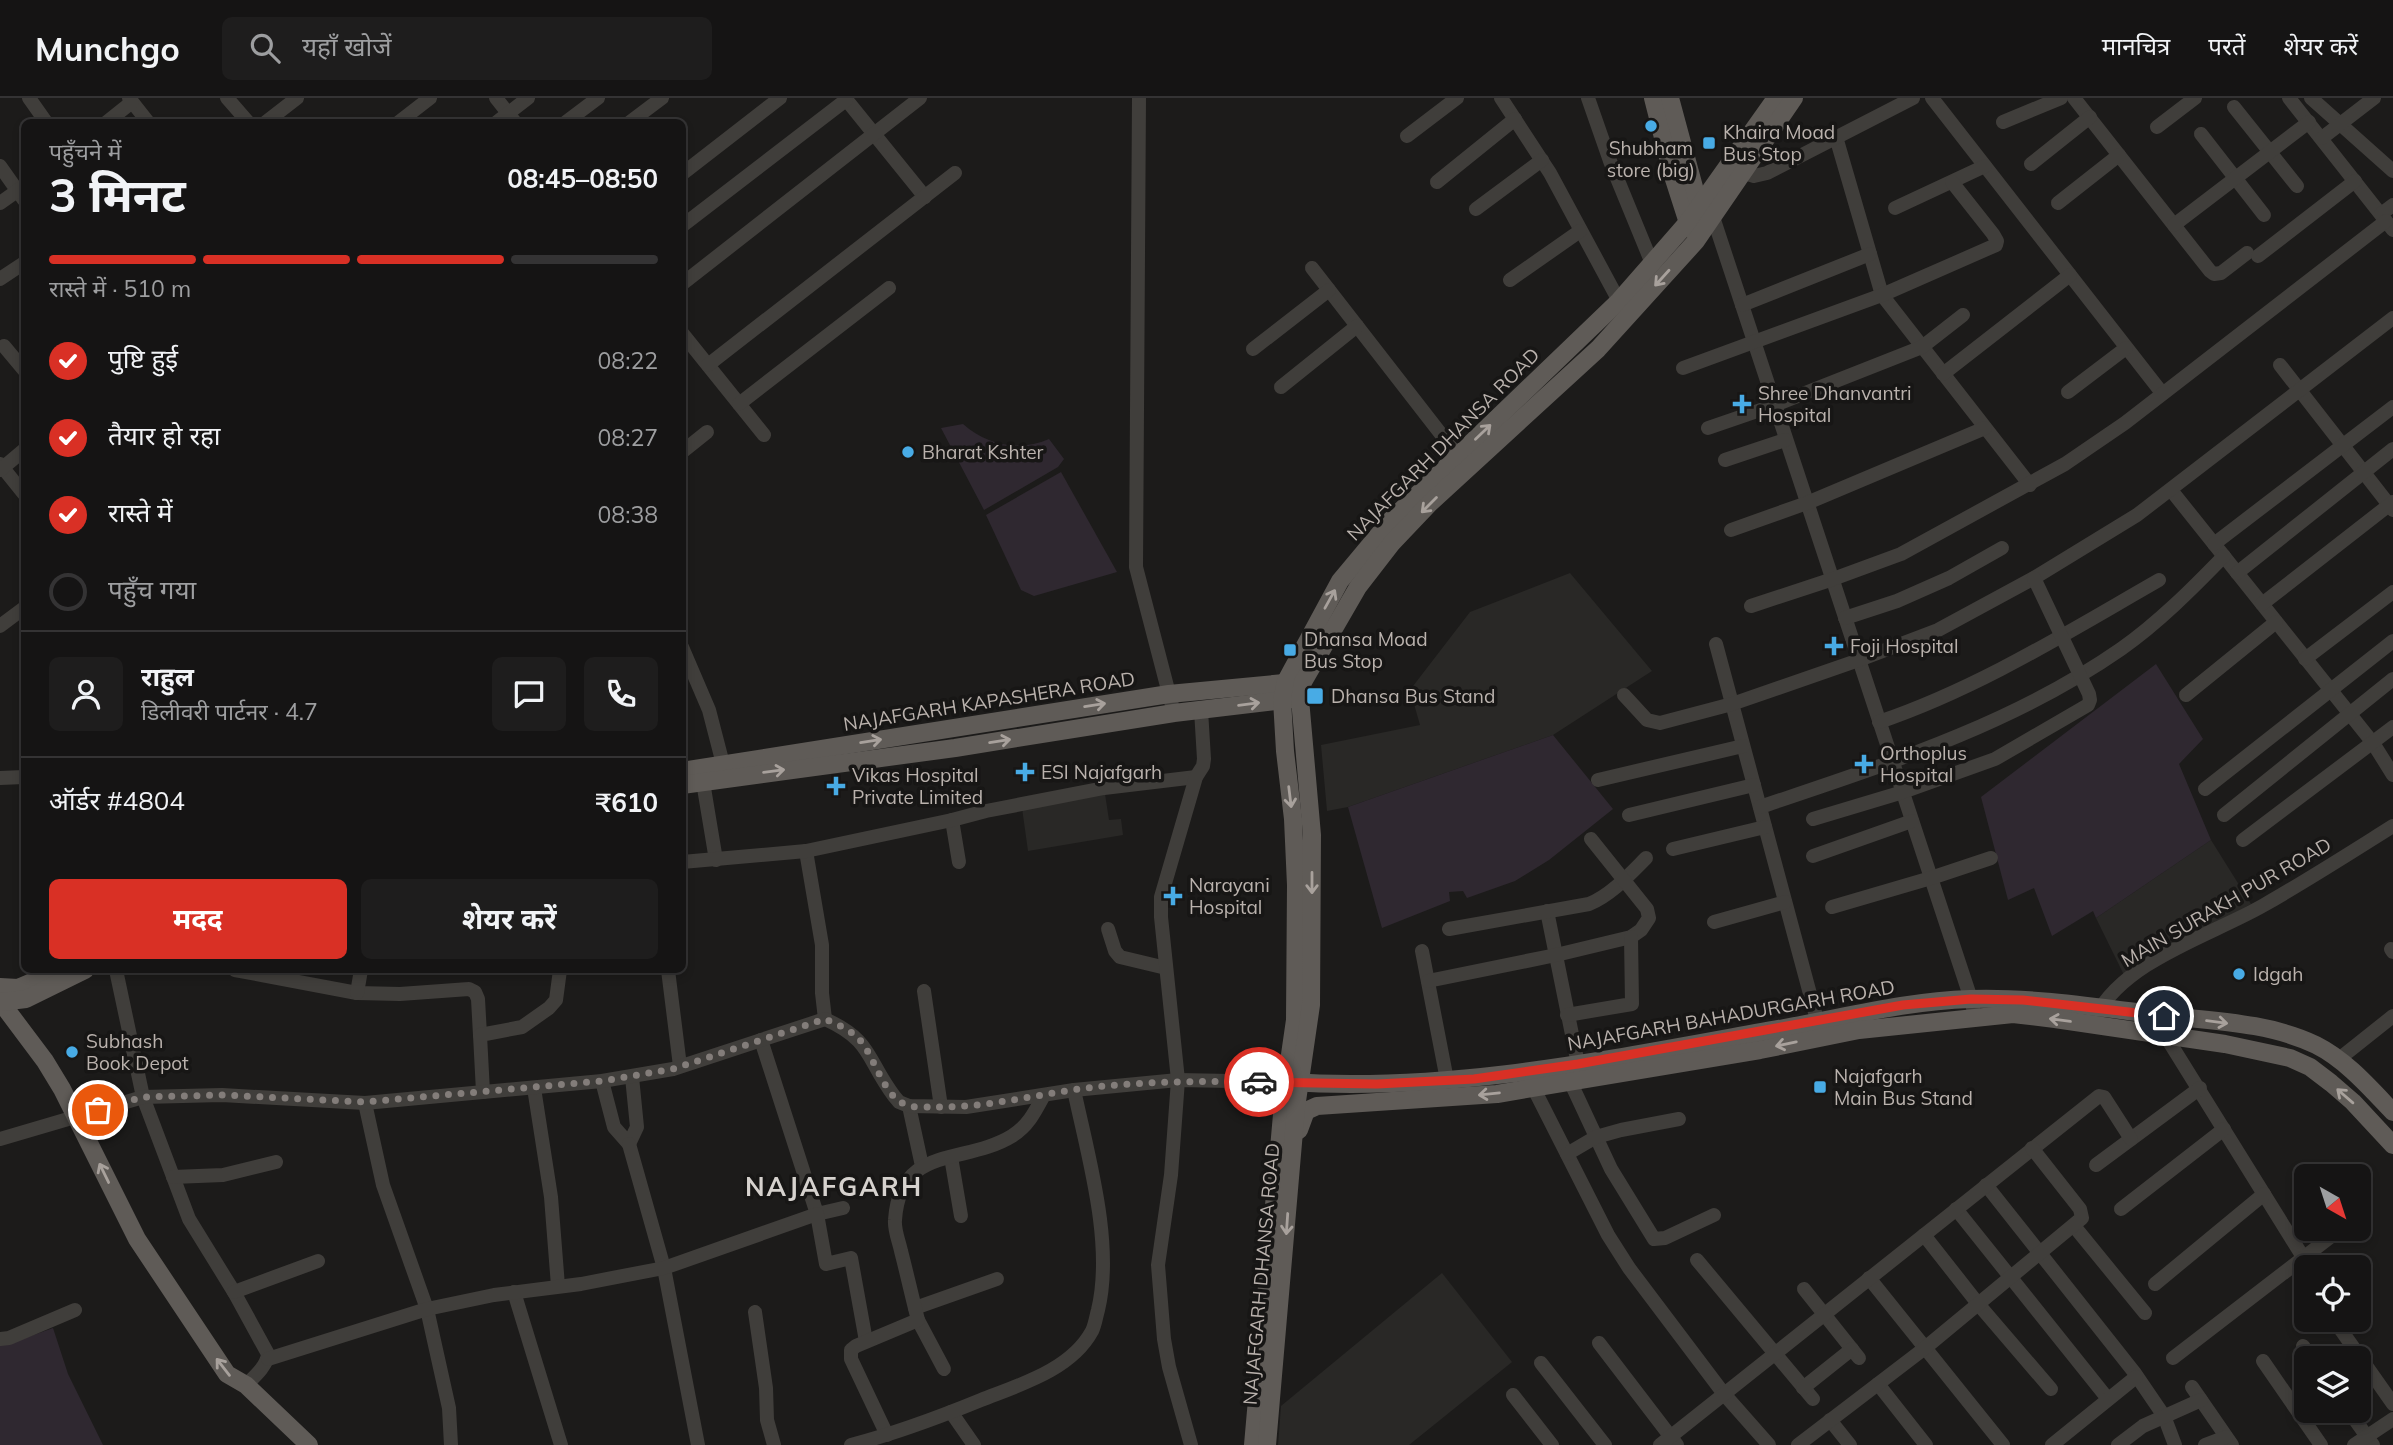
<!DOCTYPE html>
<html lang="hi">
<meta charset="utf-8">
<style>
body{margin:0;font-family:Mulish,"Noto Sans Devanagari",sans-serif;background:#1e1d1d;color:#f1f3f6;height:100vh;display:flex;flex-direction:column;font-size:26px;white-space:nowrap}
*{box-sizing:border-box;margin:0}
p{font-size:23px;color:#9d9ea0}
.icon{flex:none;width:38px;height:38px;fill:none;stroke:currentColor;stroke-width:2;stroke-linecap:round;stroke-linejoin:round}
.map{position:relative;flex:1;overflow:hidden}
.details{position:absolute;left:21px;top:21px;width:665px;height:854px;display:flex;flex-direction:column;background:#151414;border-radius:10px;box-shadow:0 4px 10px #0003,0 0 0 2px #343334}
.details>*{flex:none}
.needle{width:46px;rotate:141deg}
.controls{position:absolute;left:2294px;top:1066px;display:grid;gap:14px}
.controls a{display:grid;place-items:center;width:77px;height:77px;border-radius:10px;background:#151414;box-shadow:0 4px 10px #0003,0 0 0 2px #343334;font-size:35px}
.pin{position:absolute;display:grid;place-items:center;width:60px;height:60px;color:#fff;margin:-30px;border:4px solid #fff;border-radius:50%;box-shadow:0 2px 7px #0007}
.courier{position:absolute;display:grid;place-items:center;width:70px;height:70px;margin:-35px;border:5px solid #d93025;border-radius:50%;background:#fff;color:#222;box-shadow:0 2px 9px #0007}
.summary em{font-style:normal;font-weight:700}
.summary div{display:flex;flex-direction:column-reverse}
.summary{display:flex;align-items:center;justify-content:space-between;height:119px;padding:0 28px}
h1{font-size:46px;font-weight:700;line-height:52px}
.bar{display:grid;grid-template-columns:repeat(4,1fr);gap:10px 7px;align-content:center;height:84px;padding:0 28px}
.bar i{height:9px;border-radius:5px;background:#343334}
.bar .selected{background:#d93025}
.bar p{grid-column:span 4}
.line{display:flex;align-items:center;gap:18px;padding:0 28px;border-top:2px solid #343334}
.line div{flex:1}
.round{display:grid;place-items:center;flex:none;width:74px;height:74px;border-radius:10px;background:#1e1d1d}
ol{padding:0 28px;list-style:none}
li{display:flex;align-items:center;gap:21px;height:77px}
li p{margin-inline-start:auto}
li .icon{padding:7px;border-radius:50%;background:#d93025;color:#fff;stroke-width:4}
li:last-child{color:#9d9ea0}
li i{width:38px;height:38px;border:4px solid #343334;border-radius:50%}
.primary-button{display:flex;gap:14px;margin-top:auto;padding:14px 28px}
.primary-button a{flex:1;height:80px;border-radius:10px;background:#d93025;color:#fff;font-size:28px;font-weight:700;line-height:80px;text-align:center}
.primary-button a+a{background:#1e1d1d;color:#f1f3f6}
header{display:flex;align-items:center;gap:42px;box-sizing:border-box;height:98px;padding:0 35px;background:#151414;border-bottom:2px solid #343334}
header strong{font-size:33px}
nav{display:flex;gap:38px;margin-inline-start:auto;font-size:24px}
.search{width:490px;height:63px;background:#1e1d1d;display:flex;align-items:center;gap:18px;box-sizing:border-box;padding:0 24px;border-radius:10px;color:#9d9ea0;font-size:26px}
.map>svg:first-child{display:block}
.built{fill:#292826}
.green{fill:#2f2830}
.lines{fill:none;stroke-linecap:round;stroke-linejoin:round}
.minor{stroke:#403e3b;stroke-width:14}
.major{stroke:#5f5b57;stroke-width:18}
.oneway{stroke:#a8a19c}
.done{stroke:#837d7a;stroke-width:7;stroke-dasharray:0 12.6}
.route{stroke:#d93025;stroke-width:9}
.poi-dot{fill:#48abe5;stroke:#171615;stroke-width:2.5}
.labels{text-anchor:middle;stroke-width:7;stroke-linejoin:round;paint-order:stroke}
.poi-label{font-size:19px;fill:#bab2ad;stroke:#171615;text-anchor:start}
.street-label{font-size:19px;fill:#bab2ad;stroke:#171615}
.district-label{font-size:26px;font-weight:bold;letter-spacing:2px;fill:#d6d2ce;stroke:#171615}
</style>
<header>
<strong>Munchgo</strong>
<div class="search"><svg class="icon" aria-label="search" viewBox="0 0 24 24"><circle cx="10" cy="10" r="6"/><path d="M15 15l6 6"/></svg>यहाँ खोजें</div>
<nav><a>मानचित्र</a><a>परतें</a><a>शेयर करें</a></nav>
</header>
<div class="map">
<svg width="2393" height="1347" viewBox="0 0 2393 1347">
<rect width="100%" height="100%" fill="#1c1b1a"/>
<g class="built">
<path d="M1570 475 1652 573 1553 637 1348 709 1327 713 1321 647 1420 627 1410 592 1470 514Z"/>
<path d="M1105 696 1109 722 1121 721 1123 737 1028 753 1022 710Z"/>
<path d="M2211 742 2251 806 2124 877 2096 820Z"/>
<path d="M1442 1175 1512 1264 1409 1347H1278L1281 1308Z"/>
</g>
<g class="green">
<path d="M963 326C987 347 1019 354 1049 341L1064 361 1058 369 984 412 941 330Z"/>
<path d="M1061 374 1117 474 1034 498 1021 492 986 417Z"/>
<path d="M2156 566 2203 641 2179 666 2211 742 2096 820 2093 813 2052 838 2034 790 2008 802 1981 699Z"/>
<path d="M1553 637 1613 711 1549 762 1515 783 1467 800 1463 793 1449 794 1450 803 1382 830 1348 709Z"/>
<path d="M53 1230 68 1276 103 1347H0V1244H14Z"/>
</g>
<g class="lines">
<g class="minor">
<path d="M29 0 46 24"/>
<path d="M129 0 148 24"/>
<path d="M227 0 248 24"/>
<path d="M496 0 515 24"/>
<path d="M845 0 925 99"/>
<path d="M1139 0 1136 469 1174 615"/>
<path d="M1501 0 1550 75 1619 203"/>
<path d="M1588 0 1610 63 1651 163"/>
<path d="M1932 0 2162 295"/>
<path d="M2074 0 2210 173 2214 176 2221 175 2247 155"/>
<path d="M2289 0 2393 132"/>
<path d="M2311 0 2393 73"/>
<path d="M2234 9 2297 88"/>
<path d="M107 24 132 4"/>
<path d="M266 24 297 0"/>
<path d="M399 24 430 0"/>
<path d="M497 24 528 0"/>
<path d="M566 24 598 0"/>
<path d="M630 24 662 0"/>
<path d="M2003 24 2061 0"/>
<path d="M2157 29 2195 0"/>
<path d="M2201 36 2264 117"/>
<path d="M1407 38 1457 0"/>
<path d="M1836 39 1882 197 2030 387"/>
<path d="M2322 40 2374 0"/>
<path d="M2031 66 2090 19"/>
<path d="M0 68 24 102"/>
<path d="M1741 74 1754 78 1767 75 1913 0"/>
<path d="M682 76 780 0"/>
<path d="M1437 84 1515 21"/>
<path d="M0 105 24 88"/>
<path d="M2058 105 2119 57"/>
<path d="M1895 110 1985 68"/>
<path d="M1476 111 1542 62"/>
<path d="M1712 116 1971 901 1975 919"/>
<path d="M2381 116 2393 107"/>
<path d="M2174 127 2309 24"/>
<path d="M682 128 846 2"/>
<path d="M2258 158 2355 83"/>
<path d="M1312 170 1458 358"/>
<path d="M0 181 24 165"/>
<path d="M1510 182 1580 133"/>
<path d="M682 186 920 0"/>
<path d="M1742 207 1870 156"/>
<path d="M682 235 764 337"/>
<path d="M4 248 24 272"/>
<path d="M1253 251 1329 192"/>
<path d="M708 267 955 75"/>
<path d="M2280 267 2393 412"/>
<path d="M1683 270 1882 197 1996 147 1997 143 1993 136 1952 84"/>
<path d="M1943 276 2070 177"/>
<path d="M1281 289 1357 228"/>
<path d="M2068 294 2126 250"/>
<path d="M739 306 889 190"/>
<path d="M1708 330 1775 307 1922 249 1963 217"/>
<path d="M682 354 707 334"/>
<path d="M1725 362 1785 342"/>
<path d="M0 366 24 396"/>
<path d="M0 372 24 352"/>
<path d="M2171 392 2373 645 2393 677"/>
<path d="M1731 432 1807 405 1985 330"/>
<path d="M2214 446 2393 309"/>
<path d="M2237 475 2393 351"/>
<path d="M2262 506 2393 404"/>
<path d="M1751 508 1833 481 1901 456 2065 366 2125 325 2386 123"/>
<path d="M1845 520 1897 503 1949 480 2002 450"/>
<path d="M0 528 24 510"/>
<path d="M1716 546 1820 933"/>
<path d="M682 549 709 612 723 666"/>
<path d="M2305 561 2393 494"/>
<path d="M1624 597 1647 622 1660 625 1732 606 1859 562 1938 532 2034 480 2137 417 2393 220"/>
<path d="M2186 597 2276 524"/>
<path d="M1879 624C1979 590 2068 534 2159 482"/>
<path d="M0 680 24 679"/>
<path d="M1598 682 1743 648"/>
<path d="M703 684 716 762"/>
<path d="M2205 691 2393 543"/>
<path d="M1760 709C1884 667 2012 627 2121 551 2158 525 2192 491 2224 458"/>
<path d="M1629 717 1754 687"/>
<path d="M2224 717 2393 581"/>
<path d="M1813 721 1903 694 1995 661 2088 607 2090 602 2089 596 2034 480"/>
<path d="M952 722 959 764"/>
<path d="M2243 742 2393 629"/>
<path d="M1673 751 1765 729"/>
<path d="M806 753 822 847V895L825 921"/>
<path d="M1813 758 1912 723"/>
<path d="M682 764 806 753 952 722 986 713 1104 690 1196 679"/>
<path d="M1832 809 1931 780 1991 760"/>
<path d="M1547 813 1578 966"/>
<path d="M1714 824 1785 804"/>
<path d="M1108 831 1115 853 1120 859 1166 870"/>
<path d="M1449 831 1589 806C1611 797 1629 777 1646 760"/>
<path d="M2391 851 2393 854"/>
<path d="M1422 853 1447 982"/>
<path d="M116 872 143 999 189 1121 234 1194 268 1256C267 1268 254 1279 246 1287"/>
<path d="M235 872 357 895 400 896 469 891 475 894 478 901 480 937"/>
<path d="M668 872 680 968"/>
<path d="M1428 883 1556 857 1631 839 1641 832 1649 820 1647 811 1591 741"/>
<path d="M924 893 941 1009"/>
<path d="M357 895 361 872"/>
<path d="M1567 917 1632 906 1631 839"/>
<path d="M2164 917 2165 937 2303 1159 2307 1169"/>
<path d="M2096 918C2125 862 2212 837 2264 807 2308 782 2350 755 2393 728"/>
<path d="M761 942 817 1116 843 1110"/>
<path d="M2339 961 2393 918"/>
<path d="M602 983 614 1029 629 1046 637 1029 632 979"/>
<path d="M1570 983 1611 1071 1654 1141 1665 1140 1714 1117"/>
<path d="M1533 989 1608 1137 1629 1170 1724 1296 1769 1347"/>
<path d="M534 990 551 1099 558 1188"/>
<path d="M483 994 480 937 522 929 549 910 556 902 560 872"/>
<path d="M365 1005 383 1087 427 1211 449 1310 451 1347"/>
<path d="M909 1008 922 1068"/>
<path d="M0 1041 143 999 222 997 365 1005 602 983 673 971 825 921C873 943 866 961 894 998L899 1004 909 1008 966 1009 1074 992 1178 982 1286 984"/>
<path d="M629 1046 664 1170 698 1347"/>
<path d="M1567 1056 1596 1039 1621 1032 1679 1021"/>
<path d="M951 1059 961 1118"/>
<path d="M2096 1067 2200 990"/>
<path d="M173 1079 223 1077 276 1064"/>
<path d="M1986 1087 2134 1274 2164 1318 2175 1347"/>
<path d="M1956 1111 2108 1301"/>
<path d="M2121 1111 2224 1031"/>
<path d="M2074 1128 2145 1215"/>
<path d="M1924 1137 1979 1207 2051 1291"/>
<path d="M1697 1162 1813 1301"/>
<path d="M1869 1180 2003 1347"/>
<path d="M2155 1186 2264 1096"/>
<path d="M1804 1191 1859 1260"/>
<path d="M234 1194 318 1163"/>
<path d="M514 1194 561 1347"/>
<path d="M915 1210 997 1181"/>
<path d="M755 1214 766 1290 767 1322 774 1347"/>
<path d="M918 1222 944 1271"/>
<path d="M2334 1222 2393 1306"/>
<path d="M0 1241 9 1240 75 1212"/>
<path d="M1599 1245 1677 1347"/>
<path d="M2303 1248 2311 1260"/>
<path d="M2173 1260 2342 1130"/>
<path d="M268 1261 427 1211 494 1197 581 1186 664 1170 817 1116 826 1166 851 1160 866 1243"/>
<path d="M2263 1263 2321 1347"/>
<path d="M1541 1265 1605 1347"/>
<path d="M1878 1286 1926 1347"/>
<path d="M2192 1289 2232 1347"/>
<path d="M1803 1290 1852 1251"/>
<path d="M1513 1297 1552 1347"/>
<path d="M2348 1312 2373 1347"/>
<path d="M951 1314 974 1347"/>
<path d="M1830 1322 1850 1347"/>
<path d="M887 1337 851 1261V1252L856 1248 918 1222C912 1199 907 1176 901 1153 899 1143 894 1132 895 1122 900 1046 965 1067 1012 1038 1028 1028 1035 1014 1044 997"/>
<path d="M851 1347C897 1335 937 1320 981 1302 1019 1287 1071 1272 1092 1233 1095 1227 1096 1219 1098 1212 1114 1146 1088 1058 1074 992"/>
<path d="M1191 1347 1169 1269 1164 1241 1158 1167 1171 1077 1178 982 1161 819V799L1196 679 1203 668 1204 661 1201 612"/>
<path d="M1660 1347 2099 998 2104 999 2131 1041"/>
<path d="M1798 1347 1925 1250 2082 1120 2080 1111 2032 1050"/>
<path d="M2052 1347 2136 1279"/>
<path d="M2118 1347 2143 1328 2201 1302"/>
<path d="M2205 1347 2226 1339"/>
<path d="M2354 1347 2393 1321"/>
</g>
<g class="major">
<path d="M1653 0 1672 75 1690 131"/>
<path d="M1670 0 1701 115"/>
<path d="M682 673 1169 596 1295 584"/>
<path d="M682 687 955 650 1174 615 1292 601"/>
<path d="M0 889 18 890 46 878"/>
<path d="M0 903 45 963 62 991 137 1141 227 1276 246 1287 309 1347"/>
<path d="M1 904 26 901 85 872"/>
<path d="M1289 984C1456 995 1620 959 1784 930 1846 919 1907 903 1970 901 2033 899 2096 909 2159 917 2210 923 2269 924 2316 947 2346 962 2370 990 2393 1014"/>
<path d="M1299 1032 1306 1013 1317 1008 1497 996 1760 952 1859 932 2013 916 2055 921 2225 946 2290 960 2310 969 2331 985 2353 1004 2393 1047"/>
<path d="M1253 1347 1283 1005 1295 922 1296 787 1293 721 1285 653 1282 602 1286 583 1340 483 1391 422 1619 203 1688 124 1776 0"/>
<path d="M1267 1347 1296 1010 1311 907 1312 737 1300 601 1303 584 1358 489 1392 445 1430 405 1598 251 1696 143 1794 0"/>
</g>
</g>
<defs><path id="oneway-shaft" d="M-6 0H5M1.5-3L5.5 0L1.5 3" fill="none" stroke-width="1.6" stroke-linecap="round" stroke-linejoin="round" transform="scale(1.75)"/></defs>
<g class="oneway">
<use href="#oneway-shaft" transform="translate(1662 180) rotate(132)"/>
<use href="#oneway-shaft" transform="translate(1483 334) rotate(-44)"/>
<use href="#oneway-shaft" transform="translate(1429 407) rotate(135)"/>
<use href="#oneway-shaft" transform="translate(1330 501) rotate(-61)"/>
<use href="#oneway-shaft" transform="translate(1249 606) rotate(-7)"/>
<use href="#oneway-shaft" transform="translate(1095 607) rotate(-9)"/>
<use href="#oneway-shaft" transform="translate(871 643) rotate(-9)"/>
<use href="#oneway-shaft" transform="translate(1000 643) rotate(-9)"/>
<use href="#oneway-shaft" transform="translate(774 673) rotate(-7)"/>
<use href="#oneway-shaft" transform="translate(1290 699) rotate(83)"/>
<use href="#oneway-shaft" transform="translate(1312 785) rotate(90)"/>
<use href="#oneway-shaft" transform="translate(2060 922) rotate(-172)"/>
<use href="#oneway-shaft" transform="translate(2217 924) rotate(7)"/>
<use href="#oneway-shaft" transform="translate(1786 946) rotate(168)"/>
<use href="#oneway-shaft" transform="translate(1489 996) rotate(174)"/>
<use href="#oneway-shaft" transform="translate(2345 998) rotate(-139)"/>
<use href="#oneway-shaft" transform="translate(104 1075) rotate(-116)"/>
<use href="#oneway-shaft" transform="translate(1287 1126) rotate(94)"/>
<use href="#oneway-shaft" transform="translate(223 1269) rotate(-128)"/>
</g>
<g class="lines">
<path class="done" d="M98 1012 143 999 222 997 365 1004 602 983 673 971 825 921C836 926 849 931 858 940 875 957 883 1000 907 1007 915 1010 926 1009 934 1009 980 1010 1026 999 1072 992 1134 983 1197 983 1259 984"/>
<path class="route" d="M1259 984 1377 986 1474 981 1578 966 1903 907 1971 901 2023 902 2164 918"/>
</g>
<g class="poi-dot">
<circle cx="1651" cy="28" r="7"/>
<rect x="1702" y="38" width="14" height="14" rx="3.5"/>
<path d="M1738.5 295.5h7v7h7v7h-7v7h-7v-7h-7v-7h7z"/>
<circle cx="908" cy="354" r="7"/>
<path d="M1830.5 537.5h7v7h7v7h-7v7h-7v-7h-7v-7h7z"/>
<rect x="1283" y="545" width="14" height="14" rx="3.5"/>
<rect x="1306" y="589" width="18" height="18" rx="3.5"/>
<path d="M1860.5 655.5h7v7h7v7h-7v7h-7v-7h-7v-7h7z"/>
<path d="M1021.5 663.5h7v7h7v7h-7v7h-7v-7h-7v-7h7z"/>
<path d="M832.5 677.5h7v7h7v7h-7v7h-7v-7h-7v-7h7z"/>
<path d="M1169.5 787.5h7v7h7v7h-7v7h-7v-7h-7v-7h7z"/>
<circle cx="2239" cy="876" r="7"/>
<circle cx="72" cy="954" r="7"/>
<rect x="1813" y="982" width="14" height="14" rx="3.5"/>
</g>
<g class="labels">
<g class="poi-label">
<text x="1723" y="41">Khaira Moad<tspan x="1723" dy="22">Bus Stop</tspan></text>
<text x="1651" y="57" text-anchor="middle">Shubham<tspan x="1651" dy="22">store (big)</tspan></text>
<text x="1758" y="302">Shree Dhanvantri<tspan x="1758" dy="22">Hospital</tspan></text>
<text x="922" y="361">Bharat Kshter</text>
<text x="1304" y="548">Dhansa Moad<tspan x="1304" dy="22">Bus Stop</tspan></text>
<text x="1850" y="555">Foji Hospital</text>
<text x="1331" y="605">Dhansa Bus Stand</text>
<text x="1880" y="662">Orthoplus<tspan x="1880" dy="22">Hospital</tspan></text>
<text x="1041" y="681">ESI Najafgarh</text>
<text x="852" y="684">Vikas Hospital<tspan x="852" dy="22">Private Limited</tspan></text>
<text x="1189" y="794">Narayani<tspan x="1189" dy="22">Hospital</tspan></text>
<text x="2253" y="883">Idgah</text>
<text x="86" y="950">Subhash<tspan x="86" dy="22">Book Depot</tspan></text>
<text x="1834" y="985">Najafgarh<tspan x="1834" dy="22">Main Bus Stand</tspan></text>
</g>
<g class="street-label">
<text transform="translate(1443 346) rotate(-45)" y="7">NAJAFGARH DHANSA ROAD</text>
<text transform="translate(989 603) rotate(-9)" y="7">NAJAFGARH KAPASHERA ROAD</text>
<text transform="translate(2226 804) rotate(-30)" y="7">MAIN SURAKH PUR ROAD</text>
<text transform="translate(1731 917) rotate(-10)" y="7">NAJAFGARH BAHADURGARH ROAD</text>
<text transform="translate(1261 1176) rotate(-85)" y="7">NAJAFGARH DHANSA ROAD</text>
</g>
<g class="district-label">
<text x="834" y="1098">NAJAFGARH</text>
</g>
</g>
</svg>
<div class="controls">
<a><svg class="needle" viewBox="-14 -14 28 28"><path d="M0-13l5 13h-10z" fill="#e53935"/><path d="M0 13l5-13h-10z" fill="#9d9ea0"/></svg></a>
<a><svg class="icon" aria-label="locate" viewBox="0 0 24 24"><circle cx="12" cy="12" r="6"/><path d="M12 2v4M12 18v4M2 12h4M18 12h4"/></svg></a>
<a><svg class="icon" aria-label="layers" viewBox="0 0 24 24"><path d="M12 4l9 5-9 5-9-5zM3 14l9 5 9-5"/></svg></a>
</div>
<div class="pin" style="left:98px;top:1012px;background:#ea580c"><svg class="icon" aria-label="bag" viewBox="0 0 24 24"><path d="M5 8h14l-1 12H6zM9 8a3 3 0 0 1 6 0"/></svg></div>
<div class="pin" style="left:2164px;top:918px;background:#1f2937"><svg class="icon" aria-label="home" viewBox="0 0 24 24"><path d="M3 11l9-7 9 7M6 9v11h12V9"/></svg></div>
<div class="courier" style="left:1259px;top:984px"><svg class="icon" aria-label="car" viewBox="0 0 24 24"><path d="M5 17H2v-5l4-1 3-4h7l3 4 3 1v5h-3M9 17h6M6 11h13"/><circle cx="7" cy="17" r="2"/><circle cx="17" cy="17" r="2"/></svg></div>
<section class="details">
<div class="summary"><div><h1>3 मिनट</h1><p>पहुँचने में</p></div><em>08:45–08:50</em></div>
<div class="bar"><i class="selected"></i><i class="selected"></i><i class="selected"></i><i></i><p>रास्ते में · 510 m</p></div>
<ol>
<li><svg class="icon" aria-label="check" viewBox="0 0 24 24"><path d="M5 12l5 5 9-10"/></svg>पुष्टि हुई<p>08:22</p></li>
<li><svg class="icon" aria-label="check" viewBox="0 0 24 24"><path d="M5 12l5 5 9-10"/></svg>तैयार हो रहा<p>08:27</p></li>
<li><svg class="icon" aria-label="check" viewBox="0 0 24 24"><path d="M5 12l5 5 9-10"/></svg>रास्ते में<p>08:38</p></li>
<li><i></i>पहुँच गया</li>
</ol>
<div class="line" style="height:126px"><a class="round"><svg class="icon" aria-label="person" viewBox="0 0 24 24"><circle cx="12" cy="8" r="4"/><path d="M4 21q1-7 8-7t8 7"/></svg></a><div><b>राहुल</b><p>डिलीवरी पार्टनर · 4.7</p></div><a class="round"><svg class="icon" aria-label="chat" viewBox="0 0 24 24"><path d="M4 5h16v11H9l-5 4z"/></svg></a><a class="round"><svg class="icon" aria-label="phone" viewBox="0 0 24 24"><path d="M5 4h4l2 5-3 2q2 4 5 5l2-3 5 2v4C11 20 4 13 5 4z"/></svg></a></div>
<div class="line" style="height:91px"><div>ऑर्डर #4804</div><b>₹610</b></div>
<div class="primary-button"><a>मदद</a><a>शेयर करें</a></div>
</section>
</div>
